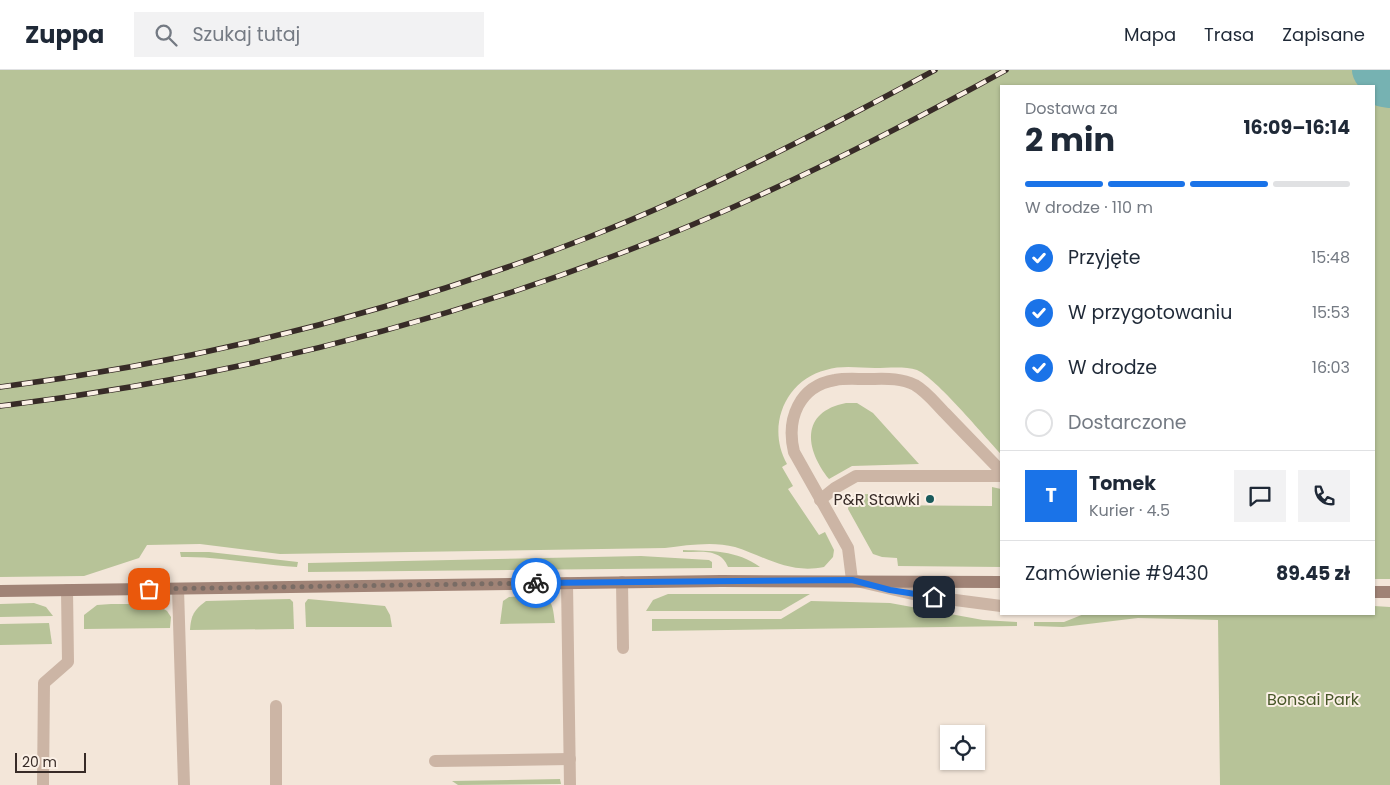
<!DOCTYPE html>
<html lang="pl">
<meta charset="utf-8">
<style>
body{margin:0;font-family:Poppins,sans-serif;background:#f2f2f3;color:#1f2937;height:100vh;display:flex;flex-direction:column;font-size:19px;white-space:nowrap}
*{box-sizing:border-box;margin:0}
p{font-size:16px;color:#747a83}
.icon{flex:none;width:28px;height:28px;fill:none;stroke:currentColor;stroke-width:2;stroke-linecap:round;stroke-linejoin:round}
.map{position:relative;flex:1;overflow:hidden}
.details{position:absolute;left:1000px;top:15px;width:375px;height:530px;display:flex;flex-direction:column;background:#fff;border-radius:0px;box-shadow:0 1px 4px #0004}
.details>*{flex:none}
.fabs{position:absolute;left:940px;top:655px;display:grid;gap:10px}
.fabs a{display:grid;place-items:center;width:45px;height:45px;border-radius:0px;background:#fff;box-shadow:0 1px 4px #0004;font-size:25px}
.scale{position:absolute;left:15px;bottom:12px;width:71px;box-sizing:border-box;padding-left:5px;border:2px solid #372b27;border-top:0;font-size:14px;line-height:18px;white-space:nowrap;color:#372b27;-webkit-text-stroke:4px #fbf0e6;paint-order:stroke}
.pin{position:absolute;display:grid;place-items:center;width:42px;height:42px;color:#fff;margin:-21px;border-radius:10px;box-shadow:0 2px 8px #0006}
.courier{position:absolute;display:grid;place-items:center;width:50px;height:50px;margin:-25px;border:4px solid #1a73e8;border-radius:50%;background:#fff;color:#222;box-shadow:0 1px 6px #0007}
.overview em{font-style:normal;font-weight:700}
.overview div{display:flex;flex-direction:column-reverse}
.overview{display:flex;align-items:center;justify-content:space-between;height:85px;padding:0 25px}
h1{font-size:32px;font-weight:700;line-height:38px}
.bar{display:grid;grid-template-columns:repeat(4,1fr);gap:8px 5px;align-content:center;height:60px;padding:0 25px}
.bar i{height:6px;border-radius:4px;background:#e0e1e3}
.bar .selected{background:#1a73e8}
.bar p{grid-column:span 4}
.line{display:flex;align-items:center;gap:12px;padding:0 25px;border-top:1px solid #e0e1e3}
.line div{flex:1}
.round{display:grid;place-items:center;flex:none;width:52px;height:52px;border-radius:0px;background:#f2f2f3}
ol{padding:0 25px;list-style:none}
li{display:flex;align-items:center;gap:15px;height:55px}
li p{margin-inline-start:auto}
li .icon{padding:5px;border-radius:50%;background:#1a73e8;color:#fff;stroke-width:4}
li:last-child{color:#747a83}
li i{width:28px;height:28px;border:2px solid #e0e1e3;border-radius:50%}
header{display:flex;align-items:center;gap:30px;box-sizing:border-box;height:70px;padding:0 25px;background:#fff;border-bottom:1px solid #e0e1e3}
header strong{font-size:24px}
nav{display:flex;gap:28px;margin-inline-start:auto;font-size:18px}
.search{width:350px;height:45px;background:#f2f2f3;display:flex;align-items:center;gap:12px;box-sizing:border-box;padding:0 18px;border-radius:0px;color:#747a83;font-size:19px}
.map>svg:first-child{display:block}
.green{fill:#b7c398}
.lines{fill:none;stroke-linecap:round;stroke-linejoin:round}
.river{stroke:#76b2b2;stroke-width:42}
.service{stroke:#ccb5a5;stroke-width:12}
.secondary{stroke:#a08376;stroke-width:12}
.rail-casing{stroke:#372b27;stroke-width:5.5}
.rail{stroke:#fbf0e6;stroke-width:4;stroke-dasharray:11;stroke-linecap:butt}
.done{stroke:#796c65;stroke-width:5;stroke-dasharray:0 9}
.route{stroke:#1a73e8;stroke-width:6}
.poi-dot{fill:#195a5b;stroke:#fbf0e6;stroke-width:2}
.labels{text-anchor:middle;stroke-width:4;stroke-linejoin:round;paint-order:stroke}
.poi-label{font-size:16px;fill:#372b27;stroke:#fbf0e6;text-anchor:end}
.park-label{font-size:16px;fill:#485729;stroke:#fbf0e6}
</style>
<header>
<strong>Zuppa</strong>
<div class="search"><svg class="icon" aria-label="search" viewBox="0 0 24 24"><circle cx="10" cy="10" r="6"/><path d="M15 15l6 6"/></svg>Szukaj tutaj</div>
<nav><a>Mapa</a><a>Trasa</a><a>Zapisane</a></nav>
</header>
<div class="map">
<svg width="1390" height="715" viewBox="0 0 1390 715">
<rect width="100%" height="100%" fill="#f3e6d9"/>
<g class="green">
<path d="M0 0H1390V509H1374V16H1001V384C984 366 936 308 917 300 905 296 888 298 875 298 859 298 842 295 826 300 785 310 766 357 787 394L782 397 793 416 788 419 819 465 825 462 834 480 833 487 824 497C789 504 766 487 735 477 714 471 687 475 665 478L280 484 200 474 147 475 139 488 84 506 0 507Z"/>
<path d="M846 333H857L873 343 919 394 852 396 829 409C805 379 800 342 846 333Z"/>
<path d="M992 417 1001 419V497L898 496 897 488 882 487 873 484 848 439 850 429 856 425 868 424V435L992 436Z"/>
<path d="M683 480C711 481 737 480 760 497H728C721 478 700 482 683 482Z"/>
<path d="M180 482H209L298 492 297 497C258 495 219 486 181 487Z"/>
<path d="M641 486 709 490 712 492V498L308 502V493Z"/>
<path d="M668 524H810L781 541H646L653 530Z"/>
<path d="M540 525C554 530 553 540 555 553L500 554 503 531 509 527Z"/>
<path d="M290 529 293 532 294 559 190 560C191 545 194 540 206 531Z"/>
<path d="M308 529 385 536 390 545 392 557H306L305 533Z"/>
<path d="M811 531 890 533 983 550 1017 552V556L652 561V549H781Z"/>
<path d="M34 533 46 537 53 546 0 547V534Z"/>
<path d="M111 534H156L167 541 171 547 170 558 84 559V545L97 535Z"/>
<path d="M1374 536 1390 537V715H1220L1218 550 1138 548 1063 557 1034 556V552H1064L1084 544H1374Z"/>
<path d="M49 553 52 574 0 575V554Z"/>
<path d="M560 709 561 714 458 715 452 711Z"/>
</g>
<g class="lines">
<path class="river" d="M1373 0 1384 16 1390 17"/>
<g class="service">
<path d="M1001 401C983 382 964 363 945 343 936 334 927 322 915 315 899 307 883 309 866 309 856 309 845 308 835 310 799 316 786 349 794 382L848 478 852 510 917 525 1001 536"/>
<path d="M820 430 835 418 856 406H1001"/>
<path d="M622 512 623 578"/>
<path d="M567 513 570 715"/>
<path d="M178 519 184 715"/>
<path d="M435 691 570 689"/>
<path d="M43 715 44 613 68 592 67 520"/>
<path d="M276 715V636"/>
</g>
<g class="secondary">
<path d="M0 521 721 511 1001 512"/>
<path d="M1374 522H1390"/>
</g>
<g class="rail-casing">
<g id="rail">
<path d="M0 317C202 291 399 241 589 167 708 120 822 61 935 0"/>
<path d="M0 336C213 310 423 259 624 182 756 132 882 68 1006 0"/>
</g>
</g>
<use href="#rail" class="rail"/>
</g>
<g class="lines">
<path class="done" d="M149 519 536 513"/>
<path class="route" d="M536 513 852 510 890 520 934 527"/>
</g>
<circle class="poi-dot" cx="930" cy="429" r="5"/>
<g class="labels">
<g class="poi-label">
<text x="920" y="435">P&amp;R Stawki</text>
</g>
<g class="park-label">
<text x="1313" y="635">Bonsai Park</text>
</g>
</g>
</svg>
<div class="fabs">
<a><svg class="icon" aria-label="locate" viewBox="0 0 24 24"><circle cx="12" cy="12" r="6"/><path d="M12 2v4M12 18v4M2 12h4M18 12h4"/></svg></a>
</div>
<div class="scale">20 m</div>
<div class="pin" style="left:149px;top:519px;background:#ea580c"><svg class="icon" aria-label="bag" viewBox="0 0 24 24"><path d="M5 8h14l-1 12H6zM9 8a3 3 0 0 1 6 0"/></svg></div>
<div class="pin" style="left:934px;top:527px;background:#1f2937"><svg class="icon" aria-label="home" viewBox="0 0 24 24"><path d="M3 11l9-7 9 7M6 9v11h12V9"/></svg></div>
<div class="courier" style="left:536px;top:513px"><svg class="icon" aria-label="bike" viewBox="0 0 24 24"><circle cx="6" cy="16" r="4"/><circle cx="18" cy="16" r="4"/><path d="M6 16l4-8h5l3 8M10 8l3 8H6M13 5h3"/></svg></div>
<section class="details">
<div class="overview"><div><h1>2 min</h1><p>Dostawa za</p></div><em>16:09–16:14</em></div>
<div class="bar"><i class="selected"></i><i class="selected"></i><i class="selected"></i><i></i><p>W drodze · 110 m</p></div>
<ol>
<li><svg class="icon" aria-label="check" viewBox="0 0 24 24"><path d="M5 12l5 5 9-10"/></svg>Przyjęte<p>15:48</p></li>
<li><svg class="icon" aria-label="check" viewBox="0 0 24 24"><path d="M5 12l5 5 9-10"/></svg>W przygotowaniu<p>15:53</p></li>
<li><svg class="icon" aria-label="check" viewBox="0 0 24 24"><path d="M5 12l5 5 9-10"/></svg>W drodze<p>16:03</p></li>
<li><i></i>Dostarczone</li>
</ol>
<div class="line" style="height:90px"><b class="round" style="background:#1a73e8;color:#fff">T</b><div><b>Tomek</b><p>Kurier · 4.5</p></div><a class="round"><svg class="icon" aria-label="chat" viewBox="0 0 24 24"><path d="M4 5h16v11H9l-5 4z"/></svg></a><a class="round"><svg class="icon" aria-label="phone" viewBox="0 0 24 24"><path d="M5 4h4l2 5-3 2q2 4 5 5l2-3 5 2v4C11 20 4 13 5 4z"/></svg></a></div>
<div class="line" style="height:65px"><div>Zamówienie #9430</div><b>89.45 zł</b></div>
</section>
</div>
